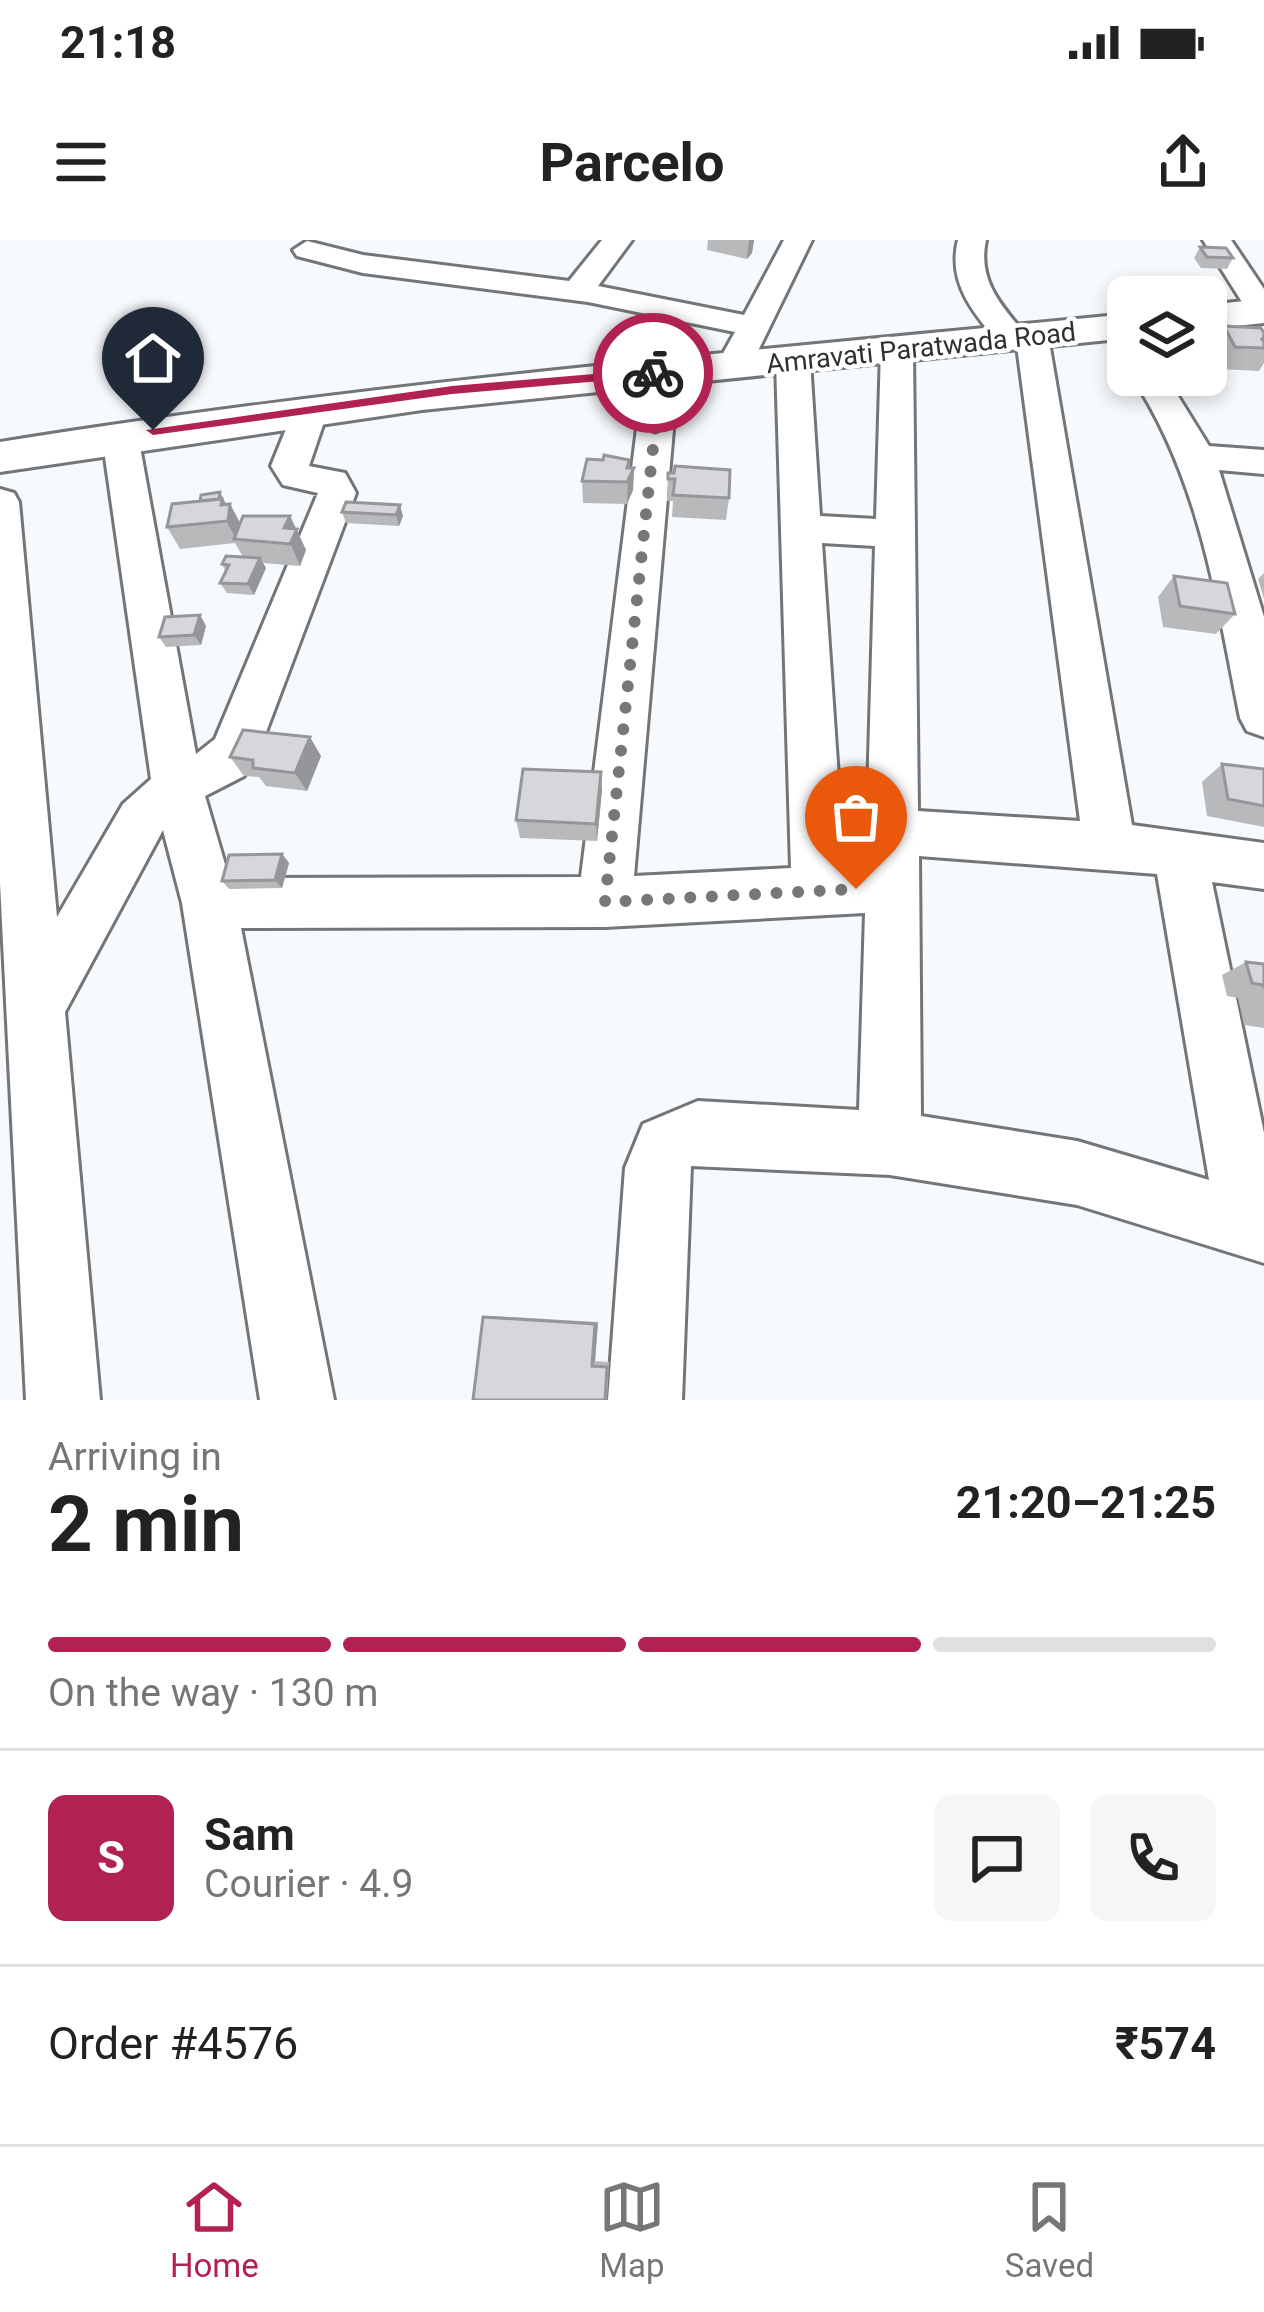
<!DOCTYPE html>
<meta charset="utf-8">
<style>
body{margin:0;font-family:Roboto,sans-serif;background:#f6f6f6;color:#222;height:100vh;display:flex;flex-direction:column;font-size:45px;white-space:nowrap}
*{box-sizing:border-box;margin:0}
p{font-size:39px;color:#767676}
.icon{flex:none;width:66px;height:66px;fill:none;stroke:currentColor;stroke-width:2;stroke-linecap:round;stroke-linejoin:round}
.map{position:relative;height:1160px;overflow:hidden}
.side{display:flex;flex-direction:column;background:#fff;flex:1}
.side>*{flex:none}
.controls{position:absolute;left:1107px;top:36px;display:grid;gap:24px}
.controls a{display:grid;place-items:center;width:120px;height:120px;border-radius:18px;background:#fff;box-shadow:0 6px 18px #0003;font-size:60px}
.pin{position:absolute;display:grid;place-items:center;width:102px;height:102px;color:#fff;margin:-123px -51px;border-radius:50% 50% 50% 0;rotate:-45deg;box-shadow:0 0 12px #0007}
.pin .icon{rotate:45deg}
.courier{position:absolute;display:grid;place-items:center;width:120px;height:120px;margin:-60px;border:9px solid #b12151;border-radius:50%;background:#fff;color:#222;box-shadow:0 3px 15px #0007}
.overview em{font-style:normal;font-weight:700}
.overview div{display:flex;flex-direction:column-reverse}
.overview{display:flex;align-items:center;justify-content:space-between;height:204px;padding:0 48px}
h1{font-size:78px;font-weight:700;line-height:90px}
.bar{display:grid;grid-template-columns:repeat(4,1fr);gap:18px 12px;align-content:center;height:144px;padding:0 48px}
.bar i{height:15px;border-radius:9px;background:#e0e0e0}
.bar .active{background:#b12151}
.bar p{grid-column:span 4}
.line{display:flex;align-items:center;gap:30px;padding:0 48px;border-top:3px solid #e0e0e0}
.line div{flex:1}
.round{display:grid;place-items:center;flex:none;width:126px;height:126px;border-radius:18px;background:#f6f6f6}
.status{display:flex;justify-content:space-between;align-items:center;height:84px;padding:0 60px;background:#fff;direction:ltr}
.status svg{height:33px;fill:currentColor}
header{display:flex;justify-content:space-between;align-items:center;height:156px;padding:0 48px;background:#fff;font-size:54px;font-weight:700}
.menu{display:flex;justify-content:space-around;align-items:center;height:168px;border-top:3px solid #e0e0e0;background:#fff;font-size:33px;color:#767676}
.menu a{display:grid;justify-items:center;gap:6px}
.menu .active{color:#b12151}
.map>svg:first-child{display:block}
.lines{fill:none;stroke-linecap:round;stroke-linejoin:round}
.minor-casing{stroke:#737678;stroke-width:6}
.major-casing{stroke:#737678;stroke-width:6}
.minor{fill:#fff;fill-rule:evenodd}
.major{fill:#fff;fill-rule:evenodd}
.wall{fill:#b7b9bb}
.shaded-wall{fill:#959699}
.building{fill:#d5d7da;stroke:#959699;stroke-width:3}
.route{fill:#b12151}
.done{stroke:#757778;stroke-width:12;stroke-dasharray:0 21.6}
.labels{text-anchor:middle;stroke-width:9;stroke-linejoin:round;paint-order:stroke}
.far-street-label{font-size:27px;fill:#2f3031;stroke:#fff}
</style>
<div class="status"><b>21:18</b><svg viewBox="0 0 49 12"><path d="M0 12V9h3v3zM5 12V6h3v6zM10 12V3h3v9zM15 12V0h3v12zM26 1h20v11H26zM47 4h2v5h-2z"/></svg></div>
<header><svg class="icon" aria-label="menu" viewBox="0 0 24 24"><path d="M4 6h16M4 12h16M4 18h16"/></svg>Parcelo<svg class="icon" aria-label="share" viewBox="0 0 24 24"><path d="M12 15V3M7 8l5-5 5 5M5 13v7h14v-7"/></svg></header>
<div class="map">
<svg width="1264" height="1160" viewBox="0 0 1264 1160">
<rect width="100%" height="100%" fill="#f7fafd"/>
<g class="lines">
<g class="minor-casing">
<g id="minor">
<path d="M602 0H632L598 46 744 75 784 0H812L755 117 738 127 721 117 735 92 588 62 363 33 297 16 293 10 307 1 363 15 569 41Z"/>
<path d="M958 0H986C978 38 998 62 1021 89H1043L1048 96 1132 585 1264 603V649L1212 642 1264 893V1023L1077 965 890 935 691 926 682 1160H608L625 928 643 884 698 861 859 870 865 673 605 687 241 688 334 1160H260L182 663 163 590 65 772 100 1160H26L0 643V249L14 253 19 262 57 677 123 564 151 539 102 196 107 188H133L138 196 196 514 215 499 318 253 283 245 271 226 295 167 300 160H324L329 167 309 226 345 233 356 253 260 508 244 536 205 556 229 638 581 637 644 132 649 125H673L678 132 634 636 791 628 776 121 793 111 810 121 820 276 876 279 881 110 897 100 909 103 913 110 918 571 1080 581 1017 106 1001 105C974 74 947 43 958 0ZM822 303 875 306 866 624 844 625ZM919 616 1157 634 1209 940 1077 901 921 876Z"/>
<path d="M1203 0H1231L1264 49V80L1252 78Z"/>
<path d="M1131 135H1165L1209 206 1264 210V234L1219 230 1264 377V497L1247 491 1240 478C1216 358 1200 239 1131 135Z"/>
</g>
</g>
<g class="major-casing">
<g id="major">
<path d="M1264 59V83L1206 89V65Z"/>
<path d="M1128 74V98L422 170 0 232V202C374 142 751 111 1128 74Z"/>
</g>
</g>
<use href="#minor" class="minor"/>
<use href="#major" class="major"/>
</g>
<g class="wall">
<path d="M708 0H754L752 13 747 19 707 10Z"/>
<path d="M1200 7 1233 18 1227 29 1201 28 1194 18Z"/>
<path d="M1224 86 1264 93V123L1259 131 1221 129 1210 108Z"/>
<path d="M629 228H634L633 250 627 264 583 263 582 241Z"/>
<path d="M668 233 729 258 726 280 672 277 673 261H667Z"/>
<path d="M226 264H230L240 283 290 276 306 310 300 326 263 323 266 328 254 355 227 353 220 343 226 332 222 324 243 317 235 303 180 309 167 287Z"/>
<path d="M342 272 403 276 399 286 346 283Z"/>
<path d="M1264 333V359L1258 339Z"/>
<path d="M1174 336 1235 374 1216 394 1163 387 1158 357Z"/>
<path d="M200 375 206 386 201 405 166 407 159 397Z"/>
<path d="M321 516 307 551 266 546 259 537 244 536 230 517Z"/>
<path d="M1222 524 1264 529V587L1207 576 1202 542Z"/>
<path d="M602 550 597 601 520 598 516 580Z"/>
<path d="M282 614 289 623 282 648 229 649 222 641Z"/>
<path d="M1246 722 1264 724V788L1244 785 1238 758 1227 756 1222 735Z"/>
<path d="M494 1076 598 1082 595 1121 609 1122 607 1160 483 1077Z"/>
</g>
<g class="shaded-wall">
<path d="M749 0H754L752 13 747 19Z"/>
<path d="M629 220V238L634 228 633 250 627 264Z"/>
<path d="M220 252 226 264H230L241 285 237 300 218 267Z"/>
<path d="M400 265 403 276 399 286 396 275Z"/>
<path d="M290 276 306 310 300 326 284 288Z"/>
<path d="M260 318 266 328 254 355 248 344Z"/>
<path d="M200 375 206 386 201 405 194 395Z"/>
<path d="M310 497 321 516 307 551 295 533Z"/>
<path d="M601 532 602 550 597 601 596 584Z"/>
<path d="M282 614 289 623 282 648 275 640Z"/>
<path d="M598 1082 595 1121 592 1126 595 1084Z"/>
</g>
<g class="building">
<path d="M1200 7 1226 8 1233 18 1207 17Z"/>
<path d="M1224 86 1261 88 1264 93V97L1261 100 1264 99V108L1235 107Z"/>
<path d="M604 215 629 220 627 228H634L627 242 582 241 587 219 603 220Z"/>
<path d="M675 226 730 230 729 258 673 255 675 239H668V233H674Z"/>
<path d="M220 252 219 259 200 261 201 255Z"/>
<path d="M222 259 221 265 230 264 228 281 167 287 172 264Z"/>
<path d="M346 262 400 265 396 275 342 272Z"/>
<path d="M243 276H290L284 288 297 289 290 304 234 299Z"/>
<path d="M226 316 260 318 248 344 220 343 229 325 222 324Z"/>
<path d="M1174 336 1227 343 1235 374 1180 366Z"/>
<path d="M200 375 194 395 159 397 165 377Z"/>
<path d="M243 490 310 497 295 533 253 528V520L230 517Z"/>
<path d="M1222 524 1264 529V566L1228 559Z"/>
<path d="M523 529 601 532 596 584 516 580Z"/>
<path d="M282 614 275 640 222 641 229 615Z"/>
<path d="M1246 722 1264 724V748L1263 745 1252 743Z"/>
<path d="M483 1077 595 1084 592 1126 607 1127 605 1160H473Z"/>
</g>
<path class="route" d="M653 129 658 136 452 154 153 195 146 190 452 146Z"/>
<g class="lines">
<path class="done" d="M653 133 661 132 605 662 856 649"/>
</g>
<g class="labels">
<g class="far-street-label">
<text transform="translate(921 108) rotate(-6)" y="9">Amravati Paratwada Road</text>
</g>
</g>
</svg>
<div class="controls">
<a><svg class="icon" aria-label="layers" viewBox="0 0 24 24"><path d="M12 4l9 5-9 5-9-5zM3 14l9 5 9-5"/></svg></a>
</div>
<div class="pin" style="left:856px;top:649px;background:#ea580c"><svg class="icon" aria-label="bag" viewBox="0 0 24 24"><path d="M5 8h14l-1 12H6zM9 8a3 3 0 0 1 6 0"/></svg></div>
<div class="pin" style="left:153px;top:190px;background:#1f2937"><svg class="icon" aria-label="home" viewBox="0 0 24 24"><path d="M3 11l9-7 9 7M6 9v11h12V9"/></svg></div>
<div class="courier" style="left:653px;top:133px"><svg class="icon" aria-label="bike" viewBox="0 0 24 24"><circle cx="6" cy="16" r="4"/><circle cx="18" cy="16" r="4"/><path d="M6 16l4-8h5l3 8M10 8l3 8H6M13 5h3"/></svg></div>
</div>
<section class="side">
<div class="overview"><div><h1>2 min</h1><p>Arriving in</p></div><em>21:20–21:25</em></div>
<div class="bar"><i class="active"></i><i class="active"></i><i class="active"></i><i></i><p>On the way · 130 m</p></div>
<div class="line" style="height:216px"><b class="round" style="background:#b12151;color:#fff">S</b><div><b>Sam</b><p>Courier · 4.9</p></div><a class="round"><svg class="icon" aria-label="chat" viewBox="0 0 24 24"><path d="M4 5h16v11H9l-5 4z"/></svg></a><a class="round"><svg class="icon" aria-label="phone" viewBox="0 0 24 24"><path d="M5 4h4l2 5-3 2q2 4 5 5l2-3 5 2v4C11 20 4 13 5 4z"/></svg></a></div>
<div class="line" style="height:156px"><div>Order #4576</div><b>₹574</b></div>
</section>
<nav class="menu">
<a class="active"><svg class="icon" aria-label="home" viewBox="0 0 24 24"><path d="M3 11l9-7 9 7M6 9v11h12V9"/></svg>Home</a>
<a><svg class="icon" aria-label="map" viewBox="0 0 24 24"><path d="M3 6l6-2 6 2 6-2v14l-6 2-6-2-6 2zM9 4v14M15 6v14"/></svg>Map</a>
<a><svg class="icon" aria-label="saved" viewBox="0 0 24 24"><path d="M7 4h10v16l-5-4-5 4z"/></svg>Saved</a>
</nav>
